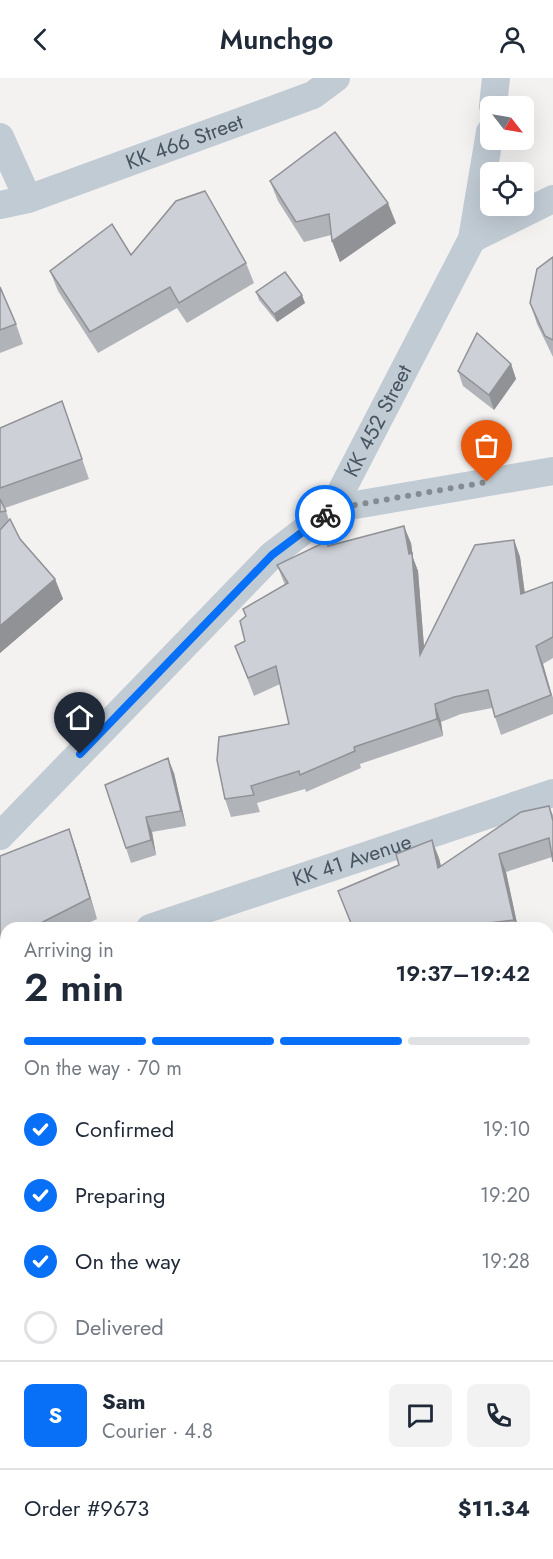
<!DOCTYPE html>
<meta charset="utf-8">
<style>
body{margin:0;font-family:Jost,sans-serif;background:#f2f2f3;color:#1f2937;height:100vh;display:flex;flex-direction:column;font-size:22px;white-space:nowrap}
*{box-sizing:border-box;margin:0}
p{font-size:20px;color:#747a83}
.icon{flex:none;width:33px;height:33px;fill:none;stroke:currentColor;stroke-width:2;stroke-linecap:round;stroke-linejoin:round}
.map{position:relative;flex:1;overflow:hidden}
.sheet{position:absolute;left:0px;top:844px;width:554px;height:638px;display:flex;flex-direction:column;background:#fff;border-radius:18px 18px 0 0;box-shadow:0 6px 24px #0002}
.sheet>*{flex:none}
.needle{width:39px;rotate:121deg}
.buttons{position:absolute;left:480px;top:18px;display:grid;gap:12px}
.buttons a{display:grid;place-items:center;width:54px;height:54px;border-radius:9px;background:#fff;box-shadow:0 6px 24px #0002;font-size:30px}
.pin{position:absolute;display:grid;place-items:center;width:51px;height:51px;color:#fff;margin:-62px -26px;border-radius:50% 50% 50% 0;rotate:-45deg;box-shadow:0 0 6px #0007}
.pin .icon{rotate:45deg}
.courier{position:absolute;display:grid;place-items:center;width:60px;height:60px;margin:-30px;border:4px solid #0870f6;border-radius:50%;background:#fff;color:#222;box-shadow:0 2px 8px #0007}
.head em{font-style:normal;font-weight:600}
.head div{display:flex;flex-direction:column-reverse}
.head{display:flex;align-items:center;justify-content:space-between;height:102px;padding:0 24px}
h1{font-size:39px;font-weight:600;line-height:45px}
.bar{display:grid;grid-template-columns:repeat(4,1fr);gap:9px 6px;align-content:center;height:72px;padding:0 24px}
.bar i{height:8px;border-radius:4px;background:#e0e1e3}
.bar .active{background:#0870f6}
.bar p{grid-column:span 4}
.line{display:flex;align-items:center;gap:15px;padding:0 24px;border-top:2px solid #e0e1e3}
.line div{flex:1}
.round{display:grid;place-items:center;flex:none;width:63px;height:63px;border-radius:9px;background:#f2f2f3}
ol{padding:0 24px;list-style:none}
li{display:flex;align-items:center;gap:18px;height:66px}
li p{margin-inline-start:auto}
li .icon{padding:6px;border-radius:50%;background:#0870f6;color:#fff;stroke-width:4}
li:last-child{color:#747a83}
li i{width:33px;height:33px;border:3px solid #e0e1e3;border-radius:50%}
header{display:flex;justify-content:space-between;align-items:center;height:78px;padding:0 24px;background:#fff;font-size:27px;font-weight:600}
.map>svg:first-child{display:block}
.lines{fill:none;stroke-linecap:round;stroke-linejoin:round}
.street{stroke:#c1cbd4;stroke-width:28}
.wall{fill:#b0b3b8}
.shaded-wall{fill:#909296}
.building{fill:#cdd0d6;stroke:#909296;stroke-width:1.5}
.done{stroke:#848b93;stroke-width:6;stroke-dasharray:0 10.8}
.route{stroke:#0870f6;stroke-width:8}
.labels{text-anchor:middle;stroke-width:4.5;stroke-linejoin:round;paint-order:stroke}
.street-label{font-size:21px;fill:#475461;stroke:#fff}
</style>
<header><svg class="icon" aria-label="back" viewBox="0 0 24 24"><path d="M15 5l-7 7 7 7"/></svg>Munchgo<svg class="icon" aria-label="person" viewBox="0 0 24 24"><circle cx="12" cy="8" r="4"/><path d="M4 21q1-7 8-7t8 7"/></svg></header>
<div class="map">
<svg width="553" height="1481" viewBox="0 0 553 1481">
<rect width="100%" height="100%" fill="#f4f1f1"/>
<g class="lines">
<g class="street">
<path d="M493 28 496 0"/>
<path d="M0 59 28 121"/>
<path id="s1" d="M0 127 28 121 313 17 336 0"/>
<path d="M472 161 553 121"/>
<path d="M332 431 553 393"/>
<path id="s2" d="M0 758 272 477 332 431 472 161 490 54"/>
<path id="s3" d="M150 850 553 715"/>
<path d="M0 901 6 899"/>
<path d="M548 1050 553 1048"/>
<path d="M0 1239 6 1236"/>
<path d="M548 1356 553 1354"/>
<path d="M397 1476 398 1481"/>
</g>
</g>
<g class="wall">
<path d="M270 103 396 145 340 184 332 163 331 157 304 164 278 123Z"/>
<path d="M131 177 246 185 254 205 187 245 177 230 98 275 58 213 50 193Z"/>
<path d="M553 179V279L537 246 530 225Z"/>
<path d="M0 209 16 246 23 266 0 275Z"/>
<path d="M256 214 305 225 277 244 259 222Z"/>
<path d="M511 286 516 301 494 332 463 308 458 293Z"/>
<path d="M62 323 89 401 5 430 9 442 20 461 55 501 63 521 0 575V350Z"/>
<path d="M514 462 520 479 525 515 553 504V580L543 586 553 620V636L501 657 492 630 461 636 441 644 443 658 360 686 361 690 306 714 305 711 257 725 260 734 231 739 225 721 289 646 280 606 254 618 235 568 245 563 246 539 243 531 285 507 277 487 328 468 411 465 413 480 418 493 424 569Z"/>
<path d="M174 695 186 748 152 754 156 777 131 785 126 770Z"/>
<path d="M549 728 553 737V784L552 779 506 794 518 850H352L399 787 439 780 441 788Z"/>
<path d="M76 771 97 841 78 850H6V884H0V778Z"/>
<path d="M6 926V1059L0 1061V927Z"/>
<path d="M548 1083 553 1097V1165L548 1167Z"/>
<path d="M6 1104V1207L0 1208V1106Z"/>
<path d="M553 1203V1263L548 1264V1205Z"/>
<path d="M548 1294 553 1310V1330L548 1332Z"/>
<path d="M6 1295V1468L0 1470V1299Z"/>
</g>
<g class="shaded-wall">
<path d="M388 125 396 145 340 184 332 163Z"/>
<path d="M302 217 305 225 277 244 274 236Z"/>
<path d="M511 286 516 301 494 332 489 317Z"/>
<path d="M404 448 411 465 413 480 418 493 426 594 420 577 409 476Z"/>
<path d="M514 462 520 479 527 534 521 516Z"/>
<path d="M55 501 63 521 0 575V548Z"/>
<path d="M536 568 543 586 553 622Z"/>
<path d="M435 626 441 644 443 658 437 641Z"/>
<path d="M168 680 174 695 186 748 181 733Z"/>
<path d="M146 739 152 754 156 777 151 762Z"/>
<path d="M69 751 76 771 97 841 90 820Z"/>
<path d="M432 762 439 780 445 808 438 790Z"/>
<path d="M499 776 506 794 518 850H517L514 842Z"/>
<path d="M2 1142 6 1153V1170Z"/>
</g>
<g class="building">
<path d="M335 54 388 125 332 163 329 136 296 144 270 103Z"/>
<path d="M205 113 246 185 179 225 170 209 90 254 50 193 112 146 131 177 176 123Z"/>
<path d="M553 179V262L545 258 530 225 537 191Z"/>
<path d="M285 194 302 217 274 236 256 214Z"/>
<path d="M0 209 16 246 0 252Z"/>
<path d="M477 255 511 286 489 317 458 293Z"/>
<path d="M62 323 82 381 0 410V350Z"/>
<path d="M0 421 6 433 0 434Z"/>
<path d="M10 441 20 461 55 501 0 548V452Z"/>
<path d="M404 448 409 476 412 475 420 577 475 467 514 462 521 516 553 504V559L536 568 551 617 495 639 488 612 454 619 435 626 437 641 354 669 355 673 300 697 299 693 251 708 254 717 225 721 217 682 219 659 289 646 276 588 248 600 235 568 245 563 240 543 246 538 243 531 288 505 277 487 327 463 328 468Z"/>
<path d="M168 680 181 733 146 739 151 762 126 770 105 707Z"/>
<path d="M549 728 553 743V784L549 760 499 776 514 842 455 849 452 850H353L338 813 399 787 396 776 432 762 438 790 521 734Z"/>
<path d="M69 751 90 820 31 850H6V863H0V778Z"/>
<path d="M553 875V894L550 876Z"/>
<path d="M6 926V1051L3 1039 0 1040V927Z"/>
<path d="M548 1083 553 1097V1144L548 1146Z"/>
<path d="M6 1104V1140L2 1142 6 1170V1187L0 1188V1106Z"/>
<path d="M553 1203V1244L548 1246V1205Z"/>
<path d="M6 1295V1449L0 1451V1299Z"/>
<path d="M548 1296 552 1311 548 1313Z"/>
<path d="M548 1373H553V1411L548 1383Z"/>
<path d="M553 1461V1481H528L526 1477 527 1476H548V1464Z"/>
<path d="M194 1476H258L259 1481H196Z"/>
<path d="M319 1476H373L375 1481H306Z"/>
<path d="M446 1476H487L488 1481H448Z"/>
</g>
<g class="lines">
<path class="done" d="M325 437 332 431 487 404"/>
<path class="route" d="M80 676 272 477 325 437"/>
</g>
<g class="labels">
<g class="street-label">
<text dy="7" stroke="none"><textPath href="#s1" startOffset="195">KK 466 Street</textPath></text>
<text dy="7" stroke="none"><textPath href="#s2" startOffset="566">KK 452 Street</textPath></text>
<text dy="7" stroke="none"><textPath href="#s3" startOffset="213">KK 41 Avenue</textPath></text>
</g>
</g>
</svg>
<div class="buttons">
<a><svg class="needle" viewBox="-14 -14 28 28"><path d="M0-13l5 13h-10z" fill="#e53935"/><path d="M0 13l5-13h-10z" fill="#747a83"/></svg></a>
<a><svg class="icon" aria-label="locate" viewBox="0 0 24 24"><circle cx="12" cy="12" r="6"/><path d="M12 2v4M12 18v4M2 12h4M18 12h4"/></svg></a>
</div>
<div class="pin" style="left:487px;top:404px;background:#ea580c"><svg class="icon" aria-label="bag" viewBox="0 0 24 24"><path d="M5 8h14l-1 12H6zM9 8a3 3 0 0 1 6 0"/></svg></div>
<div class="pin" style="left:80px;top:676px;background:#1f2937"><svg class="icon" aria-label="home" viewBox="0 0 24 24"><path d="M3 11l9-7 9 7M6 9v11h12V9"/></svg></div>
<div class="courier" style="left:325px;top:437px"><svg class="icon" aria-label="bike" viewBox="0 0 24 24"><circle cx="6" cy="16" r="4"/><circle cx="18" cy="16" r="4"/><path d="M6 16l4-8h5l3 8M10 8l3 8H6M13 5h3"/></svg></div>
<section class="sheet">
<div class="head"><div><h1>2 min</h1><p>Arriving in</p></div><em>19:37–19:42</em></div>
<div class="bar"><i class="active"></i><i class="active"></i><i class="active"></i><i></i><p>On the way · 70 m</p></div>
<ol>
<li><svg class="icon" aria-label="check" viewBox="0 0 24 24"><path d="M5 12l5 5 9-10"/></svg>Confirmed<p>19:10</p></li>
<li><svg class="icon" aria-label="check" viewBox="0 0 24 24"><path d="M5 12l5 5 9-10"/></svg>Preparing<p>19:20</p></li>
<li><svg class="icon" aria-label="check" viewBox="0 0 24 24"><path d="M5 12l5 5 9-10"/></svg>On the way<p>19:28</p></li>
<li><i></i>Delivered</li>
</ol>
<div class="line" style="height:108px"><b class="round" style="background:#0870f6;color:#fff">S</b><div><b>Sam</b><p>Courier · 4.8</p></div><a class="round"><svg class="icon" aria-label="chat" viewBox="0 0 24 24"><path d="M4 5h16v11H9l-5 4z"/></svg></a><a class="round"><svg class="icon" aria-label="phone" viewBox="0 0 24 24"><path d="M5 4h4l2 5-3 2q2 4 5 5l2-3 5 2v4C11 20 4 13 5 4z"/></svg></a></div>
<div class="line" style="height:78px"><div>Order #9673</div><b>$11.34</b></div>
</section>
</div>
